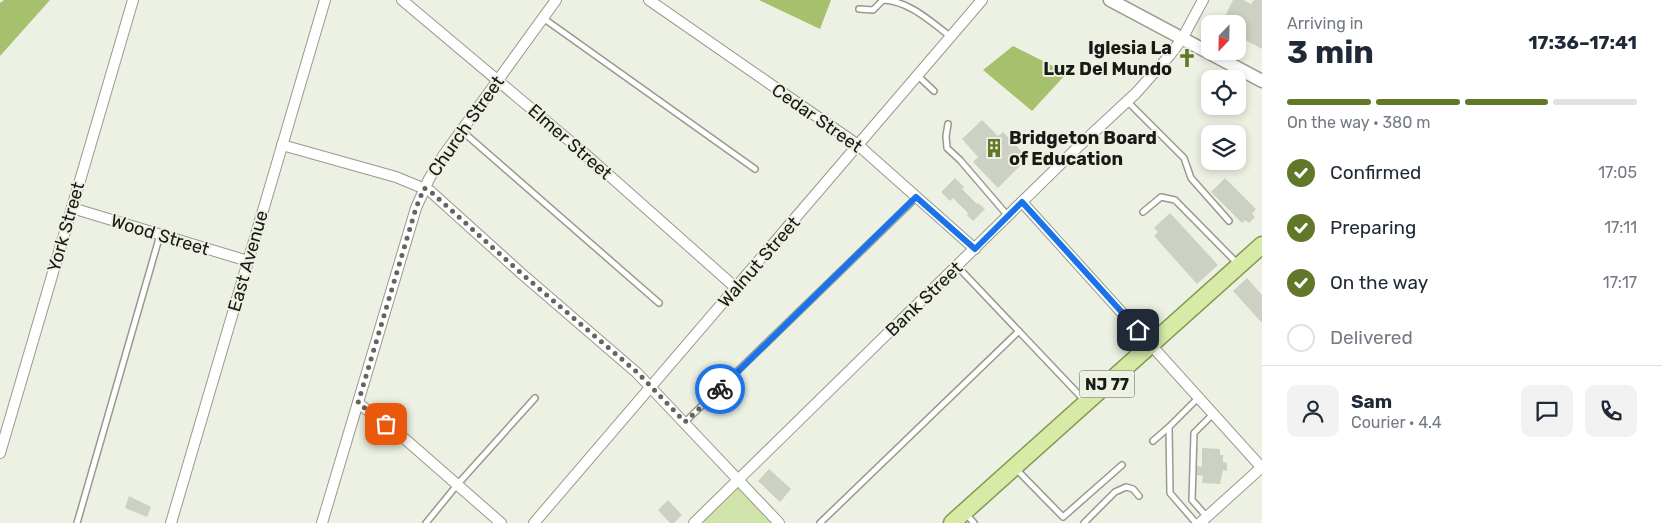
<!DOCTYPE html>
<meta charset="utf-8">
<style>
body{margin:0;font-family:Rubik,sans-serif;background:#f2f2f3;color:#1f2937;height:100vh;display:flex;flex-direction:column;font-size:19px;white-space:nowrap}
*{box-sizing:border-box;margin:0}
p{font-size:16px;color:#747a83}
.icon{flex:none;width:28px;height:28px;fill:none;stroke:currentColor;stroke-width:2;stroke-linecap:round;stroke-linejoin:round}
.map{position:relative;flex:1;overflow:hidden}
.drawer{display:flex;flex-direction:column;background:#fff;width:400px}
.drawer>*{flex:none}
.needle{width:32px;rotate:202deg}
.fabs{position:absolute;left:1201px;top:15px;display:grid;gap:10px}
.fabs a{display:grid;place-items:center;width:45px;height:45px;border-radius:10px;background:#fff;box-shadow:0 2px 8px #0003;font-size:25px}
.pin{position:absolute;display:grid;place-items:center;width:42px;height:42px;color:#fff;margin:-21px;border-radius:10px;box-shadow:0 2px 8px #0006}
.courier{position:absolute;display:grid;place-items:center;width:50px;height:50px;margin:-25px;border:4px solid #1a73e8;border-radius:50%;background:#fff;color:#222;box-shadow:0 1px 6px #0007}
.summary em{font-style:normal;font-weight:700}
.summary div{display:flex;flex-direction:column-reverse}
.summary{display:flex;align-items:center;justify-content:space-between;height:85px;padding:0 25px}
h1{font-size:32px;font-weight:700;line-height:38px}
.bar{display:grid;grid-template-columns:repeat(4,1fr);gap:8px 5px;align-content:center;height:60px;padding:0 25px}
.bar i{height:6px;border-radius:4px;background:#e0e1e3}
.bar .selected{background:#627829}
.bar p{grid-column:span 4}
.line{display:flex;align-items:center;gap:12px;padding:0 25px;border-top:1px solid #e0e1e3}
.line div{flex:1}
.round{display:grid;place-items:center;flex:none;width:52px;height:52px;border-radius:10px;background:#f2f2f3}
ol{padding:0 25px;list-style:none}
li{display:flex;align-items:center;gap:15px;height:55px}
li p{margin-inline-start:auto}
li .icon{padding:5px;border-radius:50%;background:#627829;color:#fff;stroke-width:4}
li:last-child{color:#747a83}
li i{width:28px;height:28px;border:2px solid #e0e1e3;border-radius:50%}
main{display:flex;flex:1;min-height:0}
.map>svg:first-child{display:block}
.green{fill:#d0e3ab}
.forest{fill:#a7c06e}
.building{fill:#ccd1c3}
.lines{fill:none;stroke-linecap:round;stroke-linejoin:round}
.service-casing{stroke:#969b8e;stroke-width:8}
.minor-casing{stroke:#969b8e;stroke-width:12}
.tertiary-casing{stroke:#969b8e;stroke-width:15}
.primary-casing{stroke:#83994f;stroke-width:19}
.service{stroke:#fff;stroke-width:5}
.minor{stroke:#fff;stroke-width:10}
.tertiary{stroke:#fff;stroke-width:12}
.primary{stroke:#d7eba7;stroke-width:16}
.done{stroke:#63655e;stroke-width:5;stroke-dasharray:0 9}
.route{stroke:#1a73e8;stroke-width:6}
.labels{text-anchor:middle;stroke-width:4;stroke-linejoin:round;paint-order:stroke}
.shield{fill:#ecf1e3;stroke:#585a54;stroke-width:1}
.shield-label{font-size:16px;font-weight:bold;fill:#191a16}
.poi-label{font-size:18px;font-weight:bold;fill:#191a16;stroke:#ecf1e3;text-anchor:end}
.street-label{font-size:18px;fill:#191a16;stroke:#ecf1e3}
</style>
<main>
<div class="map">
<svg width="1262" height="523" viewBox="0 0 1262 523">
<rect width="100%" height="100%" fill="#ecf1e3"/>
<path class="green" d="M738 480 778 523H694Z"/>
<g class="forest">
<path d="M4 0H50L0 56V3Z"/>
<path d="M759 0H831L820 29Z"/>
<path d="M1013 46 1067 73 1032 111 983 70Z"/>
</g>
<g class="building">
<path d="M1233 0H1243L1251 4 1254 0H1262V49L1238 36V24H1221Z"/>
<path d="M982 120 998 136 1003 132 1028 158 998 188 973 162 978 157 962 139Z"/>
<path d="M955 178 964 187 962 189 977 204 978 203 985 209 973 221 967 215 968 213 953 198 950 201 941 192Z"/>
<path d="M1225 178 1256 209 1252 214 1255 217 1249 223 1245 220 1242 223 1211 192Z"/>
<path d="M1170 213 1218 265 1197 284 1154 236 1158 232 1154 228Z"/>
<path d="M1247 278 1262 295V323L1233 291Z"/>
<path d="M1202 448 1220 449V455H1223V462L1227 463V471L1223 470 1220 484 1202 483 1203 476 1197 475V466L1202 467Z"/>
<path d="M769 469 791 489 780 502 758 481Z"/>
<path d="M129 496 151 507 147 517 125 508Z"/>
<path d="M668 500 682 515 674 523H670L658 510Z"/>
</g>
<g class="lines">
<g class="service-casing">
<g id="service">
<path d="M859 9 873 10 883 0C909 1 930 21 951 37"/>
<path d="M543 18 755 169"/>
<path d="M918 76 934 91"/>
<path d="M1127 101 1184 158 1191 178 1229 221"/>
<path d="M948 124 946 136 947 148 960 160 1008 216"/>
<path d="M462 131 659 303"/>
<path d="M1143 212 1161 197 1175 200 1237 263"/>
<path d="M957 266 1084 400"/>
<path d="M685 422 917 197"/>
<path d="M1153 441 1169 427"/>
<path d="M1017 470 1063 517 1122 465"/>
<path d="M966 514 974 523"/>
<path d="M1207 517 1192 500 1194 433 1213 414"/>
<path d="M77 523 160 235"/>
<path d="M426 523 457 485 535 398"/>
<path d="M820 523 1019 331"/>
<path d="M1084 523 1115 492 1126 487 1133 489 1139 496"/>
<path d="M1196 523 1170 493 1169 427 1198 398"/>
</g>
</g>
<g class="minor-casing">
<g id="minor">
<path d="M402 0 584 153 736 288"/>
<path d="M649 0 858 145 975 249"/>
<path d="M282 145 396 177 430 191 522 274 637 373 779 523"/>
<path d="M1022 202 1262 468"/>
<path d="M72 208 248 261"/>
<path d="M358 403 405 439 501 523"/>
<path d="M0 453 133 0"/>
<path d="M171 523 325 0"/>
<path d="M322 523 416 208 429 179 443 156 556 0"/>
<path d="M534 523 982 0"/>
<path d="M694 523 1079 146 1136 93 1170 55 1182 39 1203 0"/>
<path d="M1200 523 1262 467"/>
</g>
</g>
<g class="tertiary-casing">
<path id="tertiary" d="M1110 0 1262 81"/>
</g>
<g class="primary-casing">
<path id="primary" d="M952 523 1262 245"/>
</g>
<use href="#service" class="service"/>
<use href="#minor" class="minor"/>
<use href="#tertiary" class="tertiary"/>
<use href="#primary" class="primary"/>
</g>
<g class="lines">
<path class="done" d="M386 424 358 403 416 208 424 188 430 191 522 274 638 373 685 422 720 389"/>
<path class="route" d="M720 389 916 197 975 249 1022 202 1138 330"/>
</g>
<defs>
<g id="church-bare" transform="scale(1.5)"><path d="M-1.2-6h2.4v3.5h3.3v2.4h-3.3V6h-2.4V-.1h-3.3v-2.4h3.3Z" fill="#627829" stroke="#ecf1e3" stroke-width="2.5" paint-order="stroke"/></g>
<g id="building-bare" transform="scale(1.5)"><path d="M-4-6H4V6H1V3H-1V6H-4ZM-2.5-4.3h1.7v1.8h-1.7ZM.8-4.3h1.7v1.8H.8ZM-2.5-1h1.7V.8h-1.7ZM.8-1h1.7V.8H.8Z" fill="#627829" stroke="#ecf1e3" stroke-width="2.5" paint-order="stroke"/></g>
</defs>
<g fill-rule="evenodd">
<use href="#church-bare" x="1187" y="58"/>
<use href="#building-bare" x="994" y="148"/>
</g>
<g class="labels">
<rect class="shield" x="1079.5" y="370.5" width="55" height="27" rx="4"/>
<g class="shield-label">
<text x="1107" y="390">NJ 77</text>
</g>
<g class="poi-label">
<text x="1172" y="54">Iglesia La<tspan x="1172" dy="21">Luz Del Mundo</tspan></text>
<text x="1009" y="144" text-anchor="start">Bridgeton Board<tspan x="1009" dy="21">of Education</tspan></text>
</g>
<g class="street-label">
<text transform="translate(817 118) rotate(35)" y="6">Cedar Street</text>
<text transform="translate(466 126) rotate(-55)" y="6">Church Street</text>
<text transform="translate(570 142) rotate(41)" y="6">Elmer Street</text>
<text transform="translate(66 227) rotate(-74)" y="6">York Street</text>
<text transform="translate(160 235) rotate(17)" y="6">Wood Street</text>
<text transform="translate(248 261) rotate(-74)" y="6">East Avenue</text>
<text transform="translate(759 262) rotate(-49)" y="6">Walnut Street</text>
<text transform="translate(924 299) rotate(-44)" y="6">Bank Street</text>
</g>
</g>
</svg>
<div class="fabs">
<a><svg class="needle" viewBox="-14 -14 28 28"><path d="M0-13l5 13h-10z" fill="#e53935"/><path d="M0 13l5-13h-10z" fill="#747a83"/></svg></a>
<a><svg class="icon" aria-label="locate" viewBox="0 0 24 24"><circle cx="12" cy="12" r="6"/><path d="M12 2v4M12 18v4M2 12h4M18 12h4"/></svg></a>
<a><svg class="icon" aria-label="layers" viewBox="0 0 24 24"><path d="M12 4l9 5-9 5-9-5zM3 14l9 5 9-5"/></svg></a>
</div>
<div class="pin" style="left:386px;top:424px;background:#ea580c"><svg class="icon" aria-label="bag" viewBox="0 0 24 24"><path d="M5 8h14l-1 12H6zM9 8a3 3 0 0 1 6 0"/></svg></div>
<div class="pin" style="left:1138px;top:330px;background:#1f2937"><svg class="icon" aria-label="home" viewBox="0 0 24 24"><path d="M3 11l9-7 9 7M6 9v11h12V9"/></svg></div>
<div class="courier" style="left:720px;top:389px"><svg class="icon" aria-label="bike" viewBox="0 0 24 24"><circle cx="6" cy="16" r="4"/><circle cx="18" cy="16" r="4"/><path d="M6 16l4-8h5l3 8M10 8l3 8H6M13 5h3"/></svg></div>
</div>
<section class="drawer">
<div class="summary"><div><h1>3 min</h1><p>Arriving in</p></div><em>17:36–17:41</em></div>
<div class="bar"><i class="selected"></i><i class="selected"></i><i class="selected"></i><i></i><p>On the way · 380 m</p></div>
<ol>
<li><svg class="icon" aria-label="check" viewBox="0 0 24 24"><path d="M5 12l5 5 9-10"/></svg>Confirmed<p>17:05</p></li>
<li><svg class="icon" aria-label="check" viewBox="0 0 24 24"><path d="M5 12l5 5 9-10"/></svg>Preparing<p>17:11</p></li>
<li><svg class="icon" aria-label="check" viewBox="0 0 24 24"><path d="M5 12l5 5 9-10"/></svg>On the way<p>17:17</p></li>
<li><i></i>Delivered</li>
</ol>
<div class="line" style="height:90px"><a class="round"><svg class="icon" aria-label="person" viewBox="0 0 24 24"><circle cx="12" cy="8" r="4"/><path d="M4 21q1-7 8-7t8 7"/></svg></a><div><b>Sam</b><p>Courier · 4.4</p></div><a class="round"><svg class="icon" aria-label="chat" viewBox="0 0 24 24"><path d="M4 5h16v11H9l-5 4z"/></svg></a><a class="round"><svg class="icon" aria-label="phone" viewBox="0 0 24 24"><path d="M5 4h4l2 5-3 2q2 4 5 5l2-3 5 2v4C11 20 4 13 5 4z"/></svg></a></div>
</section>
</main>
